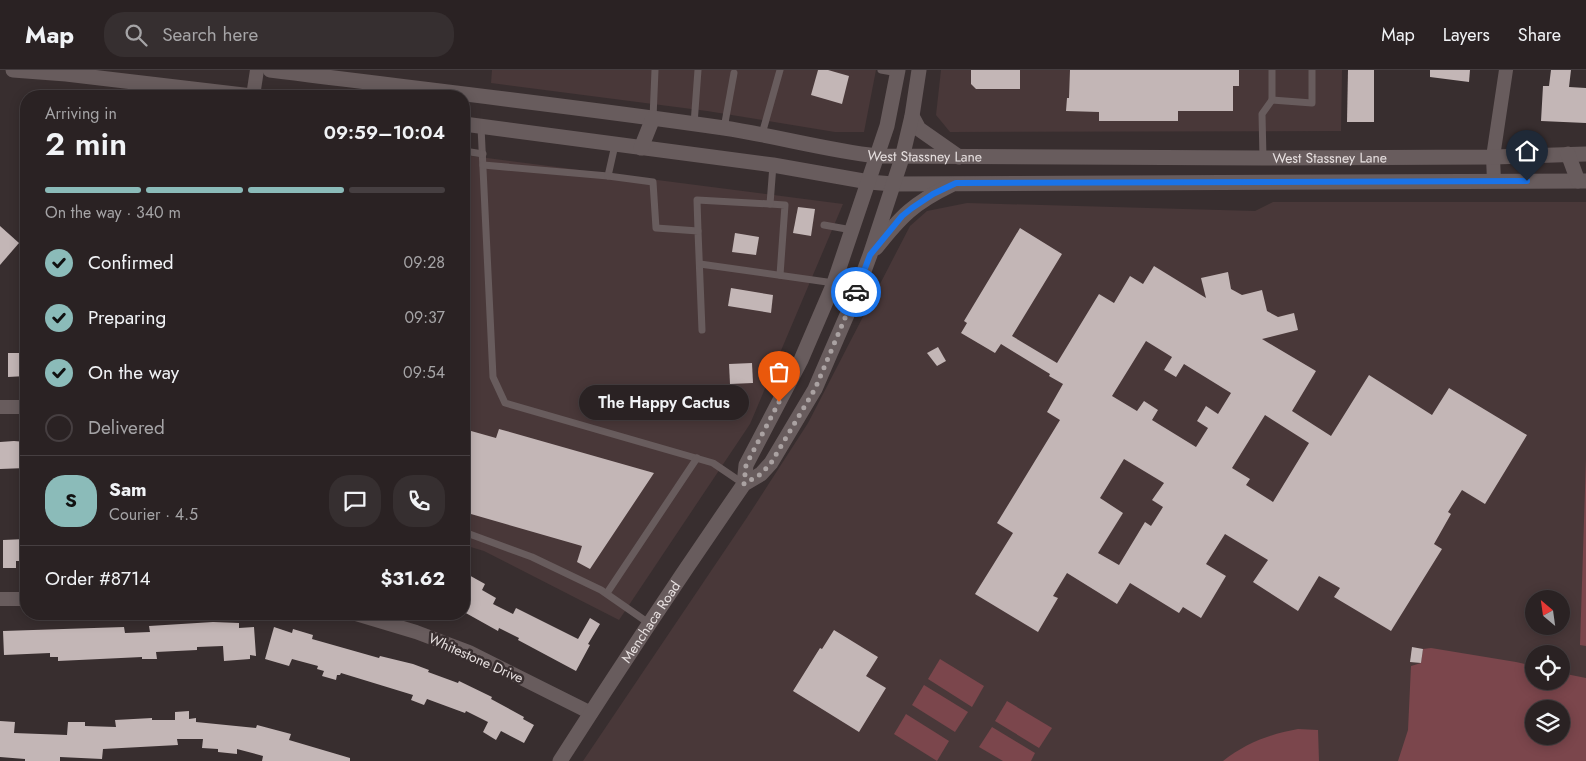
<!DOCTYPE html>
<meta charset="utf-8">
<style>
body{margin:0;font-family:Jost,sans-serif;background:#362f30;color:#f1f3f6;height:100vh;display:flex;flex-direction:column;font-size:19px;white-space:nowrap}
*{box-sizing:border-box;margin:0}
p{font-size:16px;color:#a5a4a6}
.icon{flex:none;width:28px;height:28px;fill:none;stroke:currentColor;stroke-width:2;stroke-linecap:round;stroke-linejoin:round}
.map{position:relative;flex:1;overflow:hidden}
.panel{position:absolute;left:20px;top:20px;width:450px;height:530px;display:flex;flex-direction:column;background:#2a2223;border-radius:20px;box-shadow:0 2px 12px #0003,0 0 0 1px #463f41}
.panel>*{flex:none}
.needle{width:32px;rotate:331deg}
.controls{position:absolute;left:1525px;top:520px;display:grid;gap:10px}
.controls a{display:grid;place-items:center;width:45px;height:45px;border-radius:50%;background:#2a2223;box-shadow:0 2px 12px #0003,0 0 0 1px #463f41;font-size:25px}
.pin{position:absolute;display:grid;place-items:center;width:42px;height:42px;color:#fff;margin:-51px -21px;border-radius:50% 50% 50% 0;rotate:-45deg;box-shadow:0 0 5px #0007}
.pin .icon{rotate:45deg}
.courier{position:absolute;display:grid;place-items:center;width:50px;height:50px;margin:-25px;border:4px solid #1a73e8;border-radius:50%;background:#fff;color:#222;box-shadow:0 1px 6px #0007}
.bubble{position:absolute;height:35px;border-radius:18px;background:#2a2223;box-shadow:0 2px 12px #0003,0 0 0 1px #463f41;font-size:16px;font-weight:600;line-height:35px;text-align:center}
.summary em{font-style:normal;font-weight:600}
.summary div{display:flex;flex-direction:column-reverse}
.summary{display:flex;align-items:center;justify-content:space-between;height:85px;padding:0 25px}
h1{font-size:32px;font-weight:600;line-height:38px}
.bar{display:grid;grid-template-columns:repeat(4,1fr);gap:8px 5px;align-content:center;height:60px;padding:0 25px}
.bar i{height:6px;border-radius:4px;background:#463f41}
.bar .active{background:#8bbbb9}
.bar p{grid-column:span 4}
.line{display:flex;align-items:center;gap:12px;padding:0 25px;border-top:1px solid #463f41}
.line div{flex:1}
.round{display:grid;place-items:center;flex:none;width:52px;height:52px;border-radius:20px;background:#362f30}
ol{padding:0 25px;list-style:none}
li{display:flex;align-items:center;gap:15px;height:55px}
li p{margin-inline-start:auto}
li .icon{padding:5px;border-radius:50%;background:#8bbbb9;color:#111;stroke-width:4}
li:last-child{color:#a5a4a6}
li i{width:28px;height:28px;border:2px solid #463f41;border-radius:50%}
header{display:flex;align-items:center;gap:30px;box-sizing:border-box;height:70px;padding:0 25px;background:#2a2223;border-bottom:1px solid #463f41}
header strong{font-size:24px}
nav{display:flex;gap:28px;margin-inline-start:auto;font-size:18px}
.search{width:350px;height:45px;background:#362f30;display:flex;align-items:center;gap:12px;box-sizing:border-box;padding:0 18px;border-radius:20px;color:#a5a4a6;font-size:19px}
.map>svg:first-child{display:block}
.built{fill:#493839;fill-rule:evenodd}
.green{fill:#7b464c;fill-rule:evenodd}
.building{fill:#c3b6b6;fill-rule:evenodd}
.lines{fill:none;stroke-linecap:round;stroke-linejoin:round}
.lane{stroke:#685c5d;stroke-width:7}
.street{stroke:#685c5d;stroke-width:14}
.secondary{stroke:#685c5d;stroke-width:15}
.done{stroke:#aaa2a2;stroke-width:5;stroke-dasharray:0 9}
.route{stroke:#1a73e8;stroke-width:6}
.labels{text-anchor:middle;stroke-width:5;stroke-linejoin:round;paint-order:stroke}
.street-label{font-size:14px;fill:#e7e0e0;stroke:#382e2f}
</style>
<header>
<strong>Map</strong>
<div class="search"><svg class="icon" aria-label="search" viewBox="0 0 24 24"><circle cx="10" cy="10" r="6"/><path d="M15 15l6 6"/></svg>Search here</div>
<nav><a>Map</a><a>Layers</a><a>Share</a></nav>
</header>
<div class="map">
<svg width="1586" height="691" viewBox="0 0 1586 691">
<rect width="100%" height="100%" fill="#382e2f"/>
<g class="built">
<path d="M492 0H876L864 62H835L707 41 491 13Z"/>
<path d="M941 0H1342L1341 61 950 62 936 45Z"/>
<path d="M464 85 843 134 750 354 619 550 484 481 464 475Z"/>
<path d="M1273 132H1586V691H583L746 449 808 353 910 156 927 141 967 133 1255 141ZM1534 529H1561V556H1534ZM1534 584H1561V611H1534ZM1534 639H1561V666H1534Z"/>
</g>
<g class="green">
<path d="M1586 389V576L1580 575Z"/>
<path d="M1431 578 1516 592 1534 596V611H1561V603L1586 608V691H1398L1408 660 1411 596 1421 593 1423 579ZM1534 639H1561V666H1534Z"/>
<path d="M940 589 984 616 972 637 928 609Z"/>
<path d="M924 615 968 642 955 662 912 635Z"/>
<path d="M1007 631 1052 658 1039 678 995 651Z"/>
<path d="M906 644 949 671 937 691 894 664Z"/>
<path d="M992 657 1035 683 1031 691H1003L979 677Z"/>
<path d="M1298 659 1318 660 1319 691H1223C1246 673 1270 664 1298 659Z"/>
</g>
<g class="building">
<path d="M818 0H828L849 6 842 34 811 25Z"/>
<path d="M971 0H1020V19H976L971 14Z"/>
<path d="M1070 0H1239V16H1233V41H1178V51H1099V42L1066 41 1067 28H1069Z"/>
<path d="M1348 0H1374V52H1347Z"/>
<path d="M1430 0H1470L1469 12 1430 7Z"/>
<path d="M1551 0H1571L1569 17 1586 18V53L1541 51 1543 16H1549Z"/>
<path d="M798 137 815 139 811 166 793 163Z"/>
<path d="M0 156 19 173 0 195Z"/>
<path d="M1020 158 1062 184 1012 266 1057 293 1099 224 1114 233 1130 206 1143 214 1154 196 1206 228 1201 208 1228 202 1231 219 1242 225 1262 220 1267 241 1278 247 1294 243 1298 260 1262 269 1316 301 1292 341 1331 366 1369 305 1432 345 1449 318 1527 365 1485 434 1462 420 1448 442 1451 444 1434 474 1442 479 1391 561 1334 527 1340 518 1319 506 1298 541 1253 512 1268 490 1225 464 1206 494 1226 506 1201 548 1183 537 1179 543 1130 513 1117 534 1067 503 1053 526 1058 528 1038 562 975 524 1013 463 997 453 1060 350 1047 342 1063 314 1049 306 1050 304 1001 274 995 283 961 263 967 253 964 251ZM1146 271 1172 287 1164 300 1176 307 1184 294 1231 323 1218 344 1206 336 1197 351 1208 358 1196 377 1152 350 1158 340 1144 331 1137 341 1112 326ZM1265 345 1309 373 1273 432 1246 415 1250 409 1232 398ZM1124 389 1164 413 1152 430 1163 437 1151 456 1145 452 1119 495 1098 483 1123 443 1100 428Z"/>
<path d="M735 163 759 167 756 185 732 182Z"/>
<path d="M731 218 773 225 771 243 728 236Z"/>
<path d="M938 277 946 291 937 296 927 283Z"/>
<path d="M8 283H26V306L8 307Z"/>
<path d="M752 293 753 313 730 314 729 294Z"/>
<path d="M464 359 496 368 499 359 654 403 590 499 577 492 582 476 464 442Z"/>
<path d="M14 371 26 372V398L0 399V372Z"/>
<path d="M26 469V491H16V498H3V470Z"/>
<path d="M467 504 485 514 482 520 496 528 493 534 513 544 516 538 578 569 590 548 600 554 588 574 590 575 576 601 518 570 519 568 499 558 498 561 464 542V512Z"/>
<path d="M213 552 239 553V558L254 557 256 586 250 585V589L224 591 223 576 197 577V580L156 582 157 589H142V587L58 591V587H50V583L4 585 3 561 124 557 125 563 150 562 149 556Z"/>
<path d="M274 557 292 563 293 559 313 565 312 569 379 588 380 586 413 594 429 600 428 602 458 613 459 611 492 627 491 629 524 647 523 649 534 655 524 673 501 661 496 670 483 662 488 652 466 641 465 643 427 629 424 635 411 630 413 625 341 603 340 605H337L336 610 322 606 324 601 317 599 318 596 292 589 289 596 265 589Z"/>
<path d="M834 560 878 587 866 606 886 618 859 662 793 621 820 578 822 579Z"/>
<path d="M1412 577 1423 579 1421 593 1410 592Z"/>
<path d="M189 641V649L196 648V652L256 658 257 655 291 664 289 670 350 688V691H262L263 686 237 679V684L218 682V679L202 678 203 669H177L178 675 103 679 102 689 60 687V691H25V689L0 687V651L15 652 14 663 67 665 68 652H85V656L116 657 115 650 152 648V650H175V642Z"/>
</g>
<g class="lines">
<g class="lane">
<path d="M881 0 898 3"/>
<path d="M1272 30 1312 33V0"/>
<path d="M653 48 655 0"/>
<path d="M694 54 698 0"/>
<path d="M481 57 493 307 505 333 713 393 744 414"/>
<path d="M724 58 734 3"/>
<path d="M762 64 780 0"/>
<path d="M464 81 483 84"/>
<path d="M1263 88 1262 44 1272 30V0"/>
<path d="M483 95 608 106 615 75"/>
<path d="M608 106 653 112 656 158 698 161 702 260"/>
<path d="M770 134 785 135 780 205"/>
<path d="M824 155 852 160"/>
<path d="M698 161 697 130 770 134 773 95"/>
<path d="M700 194 834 213"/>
<path d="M464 462 532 487 601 520 650 554"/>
<path d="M607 523 697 388"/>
</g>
<g class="street">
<path d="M253 26 257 0"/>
<path d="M1494 111 1493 87 1506 0"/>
<path d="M0 337H26"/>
<path d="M0 529H26"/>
<path d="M356 544 416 562 469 582 591 643"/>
</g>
<g class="secondary">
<path d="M13 0 66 4 252 26"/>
<path id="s1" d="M270 0C421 19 573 36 724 58 776 66 826 80 877 86L1263 88 1493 87 1586 84"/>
<path d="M912 46 919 59 959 87"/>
<path d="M464 54 773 95 869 112 893 114 1586 111"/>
<path d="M641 78 653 48"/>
<path d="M1568 84 1578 111"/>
<path d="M876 178C901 146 914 133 951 115"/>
<path d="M744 414 746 395 801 290 834 213 887 56 898 0"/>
<path id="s2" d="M560 691C620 597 681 505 744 414L761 404 771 393 815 319 853 231 870 185 902 88 912 46 919 0"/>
</g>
</g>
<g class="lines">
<path class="done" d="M779 332 746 395 744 414 761 404 771 393 815 319 856 222"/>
<path class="route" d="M856 222 870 185 902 146 912 138 933 124 956 113 1527 111"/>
</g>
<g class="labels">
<g class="street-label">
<text dy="5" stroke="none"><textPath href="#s1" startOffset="661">West Stassney Lane</textPath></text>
<text dy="5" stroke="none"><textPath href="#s1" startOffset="1066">West Stassney Lane</textPath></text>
<text dy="5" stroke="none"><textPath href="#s2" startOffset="166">Menchaca Road</textPath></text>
<text transform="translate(476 588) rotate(24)" y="5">Whitestone Drive</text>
</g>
</g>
</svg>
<div class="controls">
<a><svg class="needle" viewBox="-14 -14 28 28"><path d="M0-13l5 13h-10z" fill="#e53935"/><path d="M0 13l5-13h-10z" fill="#a5a4a6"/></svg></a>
<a><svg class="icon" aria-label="locate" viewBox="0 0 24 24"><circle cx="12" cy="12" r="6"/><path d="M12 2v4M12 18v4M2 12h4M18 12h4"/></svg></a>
<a><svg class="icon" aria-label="layers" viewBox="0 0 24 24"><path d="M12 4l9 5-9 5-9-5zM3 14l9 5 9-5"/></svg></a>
</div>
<div class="pin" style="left:779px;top:332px;background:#ea580c"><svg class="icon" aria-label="bag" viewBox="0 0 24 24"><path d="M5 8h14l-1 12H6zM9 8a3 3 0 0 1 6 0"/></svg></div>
<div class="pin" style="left:1527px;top:111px;background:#1f2937"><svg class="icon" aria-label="home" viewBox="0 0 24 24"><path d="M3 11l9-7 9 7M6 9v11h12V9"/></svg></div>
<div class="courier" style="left:856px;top:222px"><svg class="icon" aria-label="car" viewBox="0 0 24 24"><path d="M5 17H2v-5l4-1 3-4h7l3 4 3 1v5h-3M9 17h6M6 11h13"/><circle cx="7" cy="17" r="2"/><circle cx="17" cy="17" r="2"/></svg></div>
<div class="bubble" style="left:579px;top:315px;width:170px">The Happy Cactus</div>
<section class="panel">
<div class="summary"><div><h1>2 min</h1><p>Arriving in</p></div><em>09:59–10:04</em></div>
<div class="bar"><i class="active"></i><i class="active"></i><i class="active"></i><i></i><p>On the way · 340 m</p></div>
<ol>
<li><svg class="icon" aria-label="check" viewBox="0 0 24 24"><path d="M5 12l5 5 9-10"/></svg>Confirmed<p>09:28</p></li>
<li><svg class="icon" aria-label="check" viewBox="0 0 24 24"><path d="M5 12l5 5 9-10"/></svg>Preparing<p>09:37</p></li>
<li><svg class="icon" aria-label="check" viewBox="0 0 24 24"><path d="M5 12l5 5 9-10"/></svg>On the way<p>09:54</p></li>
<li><i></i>Delivered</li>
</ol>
<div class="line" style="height:90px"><b class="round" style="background:#8bbbb9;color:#111">S</b><div><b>Sam</b><p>Courier · 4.5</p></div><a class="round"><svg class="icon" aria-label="chat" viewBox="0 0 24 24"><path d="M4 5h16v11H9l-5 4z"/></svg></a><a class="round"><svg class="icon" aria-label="phone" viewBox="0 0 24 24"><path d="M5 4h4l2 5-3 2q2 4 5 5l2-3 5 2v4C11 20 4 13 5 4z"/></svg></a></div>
<div class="line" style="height:65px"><div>Order #8714</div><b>$31.62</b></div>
</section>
</div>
